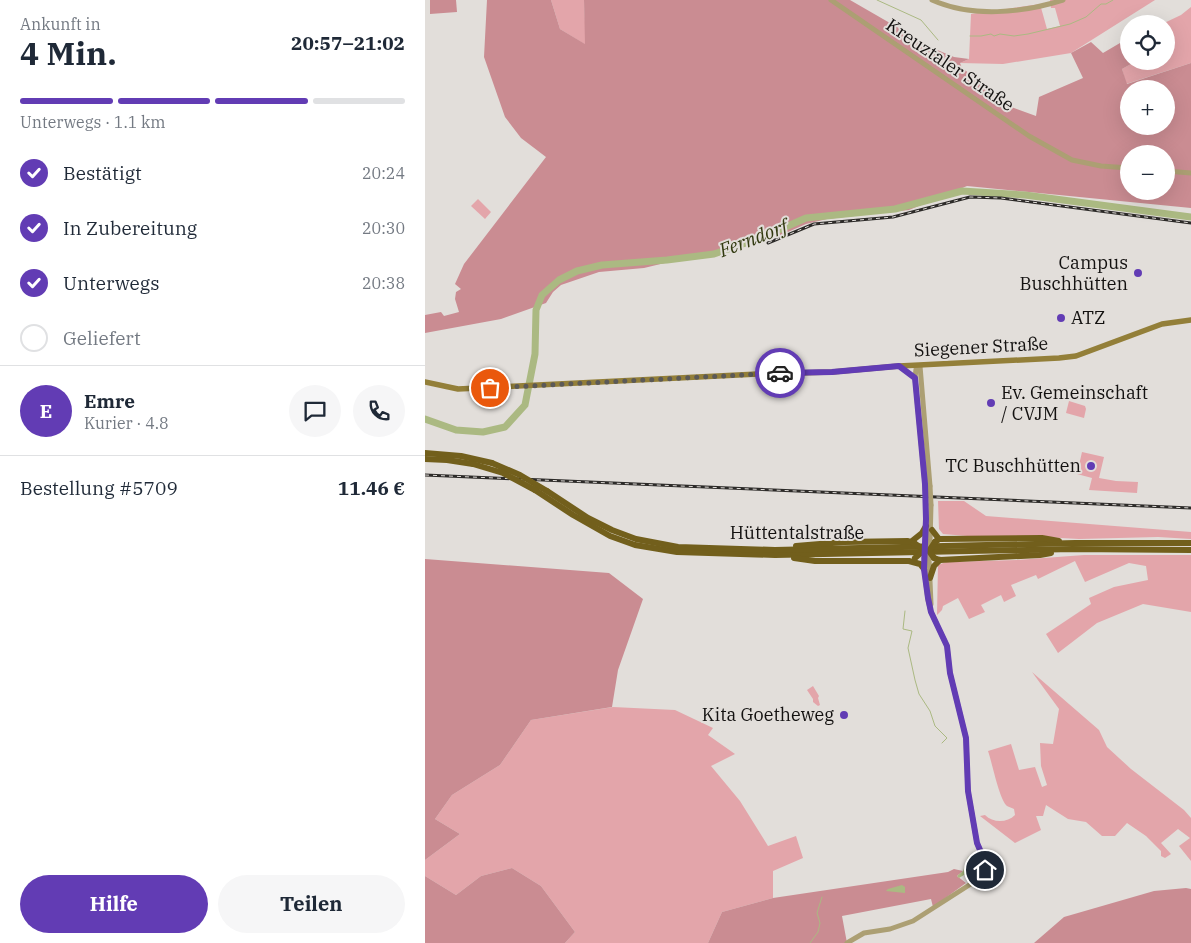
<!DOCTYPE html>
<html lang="de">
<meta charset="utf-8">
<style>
body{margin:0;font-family:"IBM Plex Serif",serif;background:#f6f6f7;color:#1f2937;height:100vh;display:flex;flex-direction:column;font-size:19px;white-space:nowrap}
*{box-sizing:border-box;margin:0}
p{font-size:16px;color:#747a83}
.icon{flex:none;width:28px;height:28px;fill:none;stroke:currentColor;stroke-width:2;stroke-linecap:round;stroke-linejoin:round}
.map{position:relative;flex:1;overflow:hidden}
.drawer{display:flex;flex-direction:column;background:#fff;width:425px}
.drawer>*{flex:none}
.buttons{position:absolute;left:695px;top:15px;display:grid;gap:10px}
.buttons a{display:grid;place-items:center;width:55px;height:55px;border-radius:50%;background:#fff;box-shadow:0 5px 20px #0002;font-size:25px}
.pin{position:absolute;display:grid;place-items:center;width:42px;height:42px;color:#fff;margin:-21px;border:2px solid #fff;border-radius:50%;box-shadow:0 1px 5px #0007}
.courier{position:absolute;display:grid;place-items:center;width:50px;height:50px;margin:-25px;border:4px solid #623cb4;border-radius:50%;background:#fff;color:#222;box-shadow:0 1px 6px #0007}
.head em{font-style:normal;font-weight:700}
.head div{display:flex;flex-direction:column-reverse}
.head{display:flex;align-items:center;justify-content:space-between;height:85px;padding:0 20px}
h1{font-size:32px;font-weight:700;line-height:38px}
.bar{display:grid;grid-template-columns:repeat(4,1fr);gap:8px 5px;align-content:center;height:60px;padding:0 20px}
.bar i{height:6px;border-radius:4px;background:#e0e1e3}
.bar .selected{background:#623cb4}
.bar p{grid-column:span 4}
.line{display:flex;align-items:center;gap:12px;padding:0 20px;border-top:1px solid #e0e1e3}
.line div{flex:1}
.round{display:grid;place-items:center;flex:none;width:52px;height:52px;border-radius:26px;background:#f6f6f7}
ol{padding:0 20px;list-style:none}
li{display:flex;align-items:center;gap:15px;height:55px}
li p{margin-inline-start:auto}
li .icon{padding:5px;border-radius:50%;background:#623cb4;color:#fff;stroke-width:4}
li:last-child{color:#747a83}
li i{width:28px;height:28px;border:2px solid #e0e1e3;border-radius:50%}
.cta{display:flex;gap:10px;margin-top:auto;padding:10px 20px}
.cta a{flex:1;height:58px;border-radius:30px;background:#623cb4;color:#fff;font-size:20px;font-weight:700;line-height:58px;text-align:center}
.cta a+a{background:#f6f6f7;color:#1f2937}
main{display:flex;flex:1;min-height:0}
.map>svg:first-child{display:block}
.green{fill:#e3a5aa}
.forest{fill:#ca8c92;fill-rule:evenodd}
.water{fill:#abb982}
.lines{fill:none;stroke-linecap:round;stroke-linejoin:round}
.stream{stroke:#abb982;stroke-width:1}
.river{stroke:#abb982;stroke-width:7}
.tertiary{stroke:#ac9f73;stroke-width:5}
.secondary{stroke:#937f39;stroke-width:5.5}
.trunk{stroke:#725f1c;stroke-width:6}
.rail-casing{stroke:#2c2a28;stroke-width:3}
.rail{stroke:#e2deda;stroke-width:1;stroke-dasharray:4;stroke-linecap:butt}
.tertiary-bridge{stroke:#ac9f73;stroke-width:5}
.trunk-bridge{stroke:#725f1c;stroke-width:6}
.done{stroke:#5b5957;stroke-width:5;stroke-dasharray:0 9}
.route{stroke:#623cb4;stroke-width:6}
.poi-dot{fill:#623cb4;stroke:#e2deda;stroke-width:2}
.labels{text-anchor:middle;stroke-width:4;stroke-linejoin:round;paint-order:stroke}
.street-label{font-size:18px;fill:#131110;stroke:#e2deda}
.poi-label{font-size:18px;fill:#131110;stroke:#e2deda;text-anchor:end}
.water-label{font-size:19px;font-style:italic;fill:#323a10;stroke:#e2deda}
</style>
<main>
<section class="drawer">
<div class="head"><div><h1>4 Min.</h1><p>Ankunft in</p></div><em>20:57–21:02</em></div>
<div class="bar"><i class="selected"></i><i class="selected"></i><i class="selected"></i><i></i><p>Unterwegs · 1.1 km</p></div>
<ol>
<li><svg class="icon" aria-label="check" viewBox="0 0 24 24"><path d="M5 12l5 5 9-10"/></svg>Bestätigt<p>20:24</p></li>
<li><svg class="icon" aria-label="check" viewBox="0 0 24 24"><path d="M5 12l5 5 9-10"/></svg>In Zubereitung<p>20:30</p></li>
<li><svg class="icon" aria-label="check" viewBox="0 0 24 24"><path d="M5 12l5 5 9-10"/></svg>Unterwegs<p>20:38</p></li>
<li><i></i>Geliefert</li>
</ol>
<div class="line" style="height:90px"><b class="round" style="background:#623cb4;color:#fff">E</b><div><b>Emre</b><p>Kurier · 4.8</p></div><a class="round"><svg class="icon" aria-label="chat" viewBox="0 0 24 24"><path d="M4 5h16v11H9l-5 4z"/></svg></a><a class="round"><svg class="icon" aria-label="phone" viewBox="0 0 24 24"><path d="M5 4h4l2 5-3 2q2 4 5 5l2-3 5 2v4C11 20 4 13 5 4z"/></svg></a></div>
<div class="line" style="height:65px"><div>Bestellung #5709</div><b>11.46 €</b></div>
<div class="cta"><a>Hilfe</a><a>Teilen</a></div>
</section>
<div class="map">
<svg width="766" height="943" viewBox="0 0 766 943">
<rect width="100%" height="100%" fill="#e2deda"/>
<g class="green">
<path d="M126 0H159L161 45 135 29Z"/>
<path d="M625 0H730L646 53 578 64 535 63 544 59 546 14 615 4 622 29 635 26 630 8H626Z"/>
<path d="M766 7V63L701 84 697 69 706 64 705 61H741V24H737L756 15Z"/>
<path d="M53 199 66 212 60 219 46 206Z"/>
<path d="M644 401 660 406 661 409 659 418 641 413Z"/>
<path d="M657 452 679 457 674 478 691 481 713 482 712 493 664 490 667 478 652 474Z"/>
<path d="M513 501H539L561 516 766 532V539L733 537 654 539 601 536H542L518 534 514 529Z"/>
<path d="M659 555H766V612L718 604 672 623 633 653 621 634 666 604 664 598 689 587 723 580 721 566 704 563 660 582 650 561 613 579 611 575 586 585 591 596 579 602 576 595 556 605 560 612 544 619 533 598 518 606 517 610 512 615 513 565 521 562 592 560Z"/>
<path d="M607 672 674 730 682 747 706 769 759 810 766 818V861L754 846 765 838 753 829 736 843 746 854 740 858 736 856V851L721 836 702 823 690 836H677L661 822 643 819 621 805 618 816H611L616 830 590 843 555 816 560 815C568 823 582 823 590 815L589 809C587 808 584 807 582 806 574 799 567 762 563 751L586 744 594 770 610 767 617 787 622 785 616 766 615 743 628 744 634 709Z"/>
<path d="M388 686 394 696 393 698 395 705 393 706 388 702V699L382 690Z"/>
<path d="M188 707 250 710 288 728 283 735 310 754 286 766 315 801 343 846 371 836 378 858 348 871V898L297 912 283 943H140L150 932 116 886 87 868 56 876 31 895 0 876V860L35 834 10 819 27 795 75 765 106 720Z"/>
</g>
<g class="forest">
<path d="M5 0H31L32 12 5 14Z"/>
<path d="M62 0H126L135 29 160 44 159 0H425L510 49 529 57 544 59 535 63 537 68 576 97 581 105 611 116 614 97 658 78 646 53 666 42 678 53 695 43 706 64 697 69 702 84 766 63V208L542 186 484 210 402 219 381 224 356 235 219 268 174 272 136 285 128 292 121 303 76 319 0 333V315L16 312 19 316 34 312 30 299 31 292 36 289 30 284 39 264 121 157 96 138 80 117 59 57ZM704 89H741V126H704ZM704 154H741V191H704Z"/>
<path d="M0 559 184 573 218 599 193 670 187 707 106 720 75 765 27 795 10 819 35 834 0 860Z"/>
<path d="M87 868 116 886 150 932 140 943H0V876L31 895 56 876Z"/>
<path d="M529 869 538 871 532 876 541 883 508 907 506 899 417 916 422 943H283L297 912 348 898 523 872Z"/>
<path d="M761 888 766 889V943H609L639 917 729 891Z"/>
</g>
<g class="water">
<path d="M546 856 553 861 554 866 534 878 532 876 538 871 543 857Z"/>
<path d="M477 885 480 887V893L461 891 463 889Z"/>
</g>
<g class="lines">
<g class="stream">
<path d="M452 0 496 20 513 40"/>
<path d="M545 36H556L566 34 569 36 575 34 589 36 603 34 645 24 661 17 676 4H681L688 0"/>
<path d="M480 611 478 629 487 631 483 648 490 680 494 694 505 711 510 726 522 738 517 743"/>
<path d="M385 943 393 932 395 923 392 913 397 897"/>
</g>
<path class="river" d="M0 419 31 430 58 432 80 427 100 405 110 354 111 310 117 295 134 280 152 271 177 265 242 260 289 254 338 237 381 218 470 209 537 191 600 195 766 217"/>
<g class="tertiary">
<path d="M406 0 604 136 647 160 676 166 704 168"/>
<path d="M507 0C547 18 597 13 638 0"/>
<path d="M741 171 766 173"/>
<path d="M474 366 490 378"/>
<path d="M495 366 505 486"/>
<path d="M495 366 491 369 490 378 500 484"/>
<path d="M500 542 501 504"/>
<path d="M505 542 506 505"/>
<path d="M504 558 506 604"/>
<path d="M422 943 439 933 465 929 488 921 552 880 561 870 562 866 552 843 543 791 541 738 525 673 522 646 506 612 503 600 499 569V558"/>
</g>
<path class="secondary" d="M0 382 33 389 333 374 407 372 474 366 634 358 651 356 737 324 766 320"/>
<g class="trunk">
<path d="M0 453 36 456 67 463"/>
<path d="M0 459 22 460 48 464"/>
<path d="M110 490 148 515 185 536 210 545 252 552 350 555 647 549 766 550"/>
<path d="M122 491 163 518 187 530 211 539 253 547 350 550 650 543H766"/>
<path d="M507 530 514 539"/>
<path d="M487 541 497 533 501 526"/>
<path d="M510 542 514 539 617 538 634 541"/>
<path d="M371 546 419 542 483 541 489 543"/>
<path d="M369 558 390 561H484L495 564 499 569"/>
<path d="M509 558 515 560 615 555 626 553"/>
<path d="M505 578 509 566 515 560"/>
</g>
<g class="rail-casing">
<g id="rail">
<path d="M343 243 389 224 468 217 545 197 576 198 766 223"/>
<path d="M0 475 766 508"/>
</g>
</g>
<use href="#rail" class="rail"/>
<g class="tertiary-bridge">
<path d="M500 484 501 504"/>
<path d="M505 486 506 505"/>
<path d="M499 558 500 542"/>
<path d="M504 558 505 542"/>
</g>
<g class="trunk-bridge">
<path d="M67 463 95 475 122 491"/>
<path d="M48 464 78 473 110 490"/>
<path d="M489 543 499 550 490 558"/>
<path d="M509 558 504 551 510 542"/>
</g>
</g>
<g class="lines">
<path class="done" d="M65 388 355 373"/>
<path class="route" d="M355 373 407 372 474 366 490 378 500 484 501 519 499 569 503 598 506 612 522 646 525 673 541 738 543 791 552 843 562 866 560 870"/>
</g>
<g class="poi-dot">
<circle cx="713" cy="273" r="5"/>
<circle cx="636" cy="318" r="5"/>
<circle cx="566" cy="403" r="5"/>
<circle cx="666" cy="466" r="5"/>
<circle cx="419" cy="715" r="5"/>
</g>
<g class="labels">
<g class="street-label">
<text transform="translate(525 65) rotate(34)" y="6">Kreuztaler Straße</text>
<text transform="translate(556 347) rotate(-3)" y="6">Siegener Straße</text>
<text x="372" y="539">Hüttentalstraße</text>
</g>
<g class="poi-label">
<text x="703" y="269">Campus<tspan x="703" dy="21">Buschhütten</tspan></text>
<text x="646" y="324" text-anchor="start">ATZ</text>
<text x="576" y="399" text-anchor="start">Ev. Gemeinschaft<tspan x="576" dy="21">/ CVJM</tspan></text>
<text x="656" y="472">TC Buschhütten</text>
<text x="409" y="721">Kita Goetheweg</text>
</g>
<g class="water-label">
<text transform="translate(328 238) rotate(-21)" y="7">Ferndorf</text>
</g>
</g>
</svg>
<div class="buttons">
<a><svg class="icon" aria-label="locate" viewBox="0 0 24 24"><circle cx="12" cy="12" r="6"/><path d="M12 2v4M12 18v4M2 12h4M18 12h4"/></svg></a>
<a>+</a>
<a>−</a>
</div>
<div class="pin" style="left:65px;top:388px;background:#ea580c"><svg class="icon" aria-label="bag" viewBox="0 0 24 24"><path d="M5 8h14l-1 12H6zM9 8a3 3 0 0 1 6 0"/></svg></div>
<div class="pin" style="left:560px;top:870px;background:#1f2937"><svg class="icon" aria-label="home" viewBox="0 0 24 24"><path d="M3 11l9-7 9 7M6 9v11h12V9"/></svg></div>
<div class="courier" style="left:355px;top:373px"><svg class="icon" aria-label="car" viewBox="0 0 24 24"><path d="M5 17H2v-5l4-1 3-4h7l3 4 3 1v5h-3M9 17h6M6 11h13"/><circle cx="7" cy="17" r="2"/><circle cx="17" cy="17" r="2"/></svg></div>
</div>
</main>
